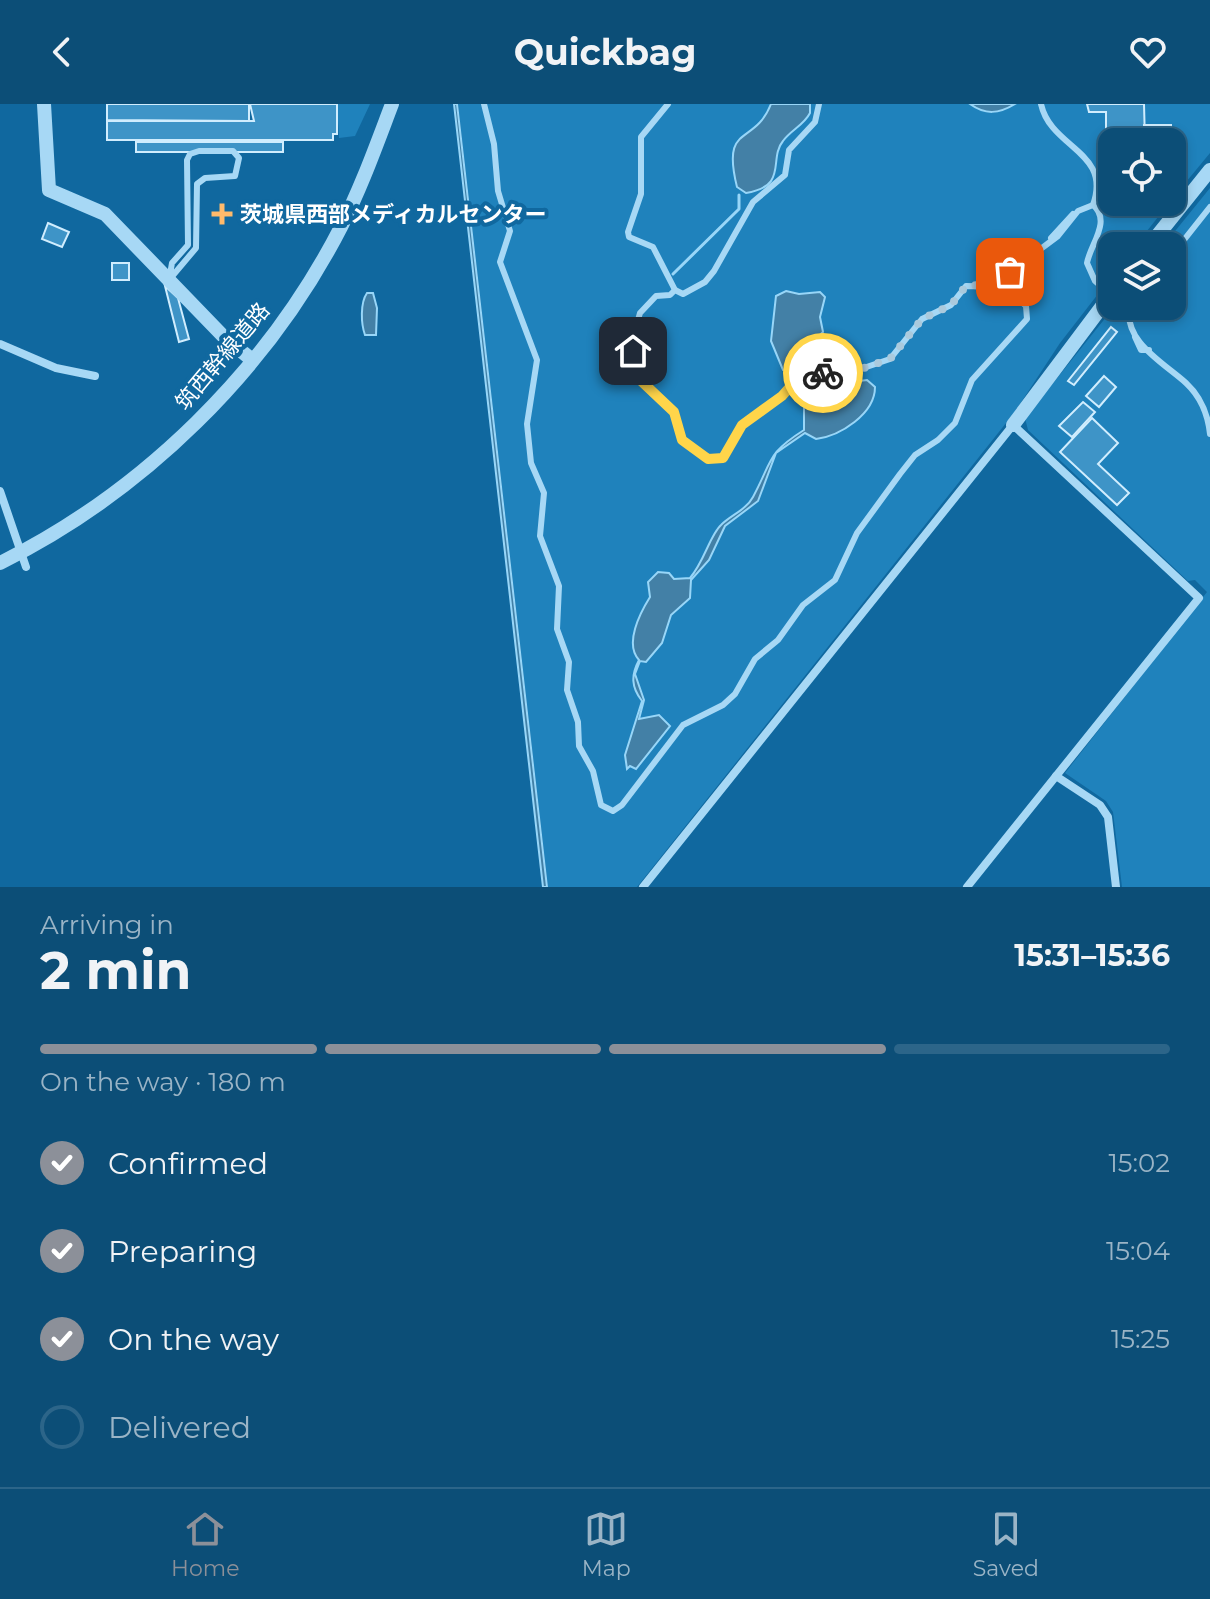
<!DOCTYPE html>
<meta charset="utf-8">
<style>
body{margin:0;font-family:Montserrat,"Noto Sans JP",sans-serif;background:#15557c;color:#f1f3f6;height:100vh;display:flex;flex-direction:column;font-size:30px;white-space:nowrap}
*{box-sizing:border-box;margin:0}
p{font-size:26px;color:#9ab4c6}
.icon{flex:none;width:44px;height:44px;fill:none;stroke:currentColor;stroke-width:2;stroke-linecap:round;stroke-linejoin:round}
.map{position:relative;height:783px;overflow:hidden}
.sheet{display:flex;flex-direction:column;background:#0c4e77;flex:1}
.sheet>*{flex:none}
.fabs{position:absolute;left:1098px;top:24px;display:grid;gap:16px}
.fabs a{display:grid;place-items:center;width:88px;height:88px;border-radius:16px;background:#0c4e77;box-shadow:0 4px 12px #0003,0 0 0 2px #2c6589;font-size:40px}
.pin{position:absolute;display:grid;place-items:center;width:68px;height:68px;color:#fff;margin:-34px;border-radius:16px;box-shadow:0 4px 12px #0006}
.courier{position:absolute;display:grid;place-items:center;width:80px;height:80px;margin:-40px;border:6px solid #ffd54a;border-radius:50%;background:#fff;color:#222;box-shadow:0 2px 10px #0007}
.head em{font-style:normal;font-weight:700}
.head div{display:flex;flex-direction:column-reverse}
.head{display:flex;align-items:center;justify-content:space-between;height:136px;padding:0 40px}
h1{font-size:52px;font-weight:700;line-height:60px}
.bar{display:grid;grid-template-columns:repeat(4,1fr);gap:12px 8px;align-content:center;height:96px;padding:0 40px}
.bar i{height:10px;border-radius:6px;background:#2c6589}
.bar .current{background:#8c9099}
.bar p{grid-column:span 4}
ol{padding:0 40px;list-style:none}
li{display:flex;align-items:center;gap:24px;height:88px}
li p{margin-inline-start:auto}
li .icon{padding:8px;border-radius:50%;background:#8c9099;color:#fff;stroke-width:4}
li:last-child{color:#9ab4c6}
li i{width:44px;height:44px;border:4px solid #2c6589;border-radius:50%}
header{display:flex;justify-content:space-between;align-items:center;height:104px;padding:0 40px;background:#0c4e77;font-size:36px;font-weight:700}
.dock{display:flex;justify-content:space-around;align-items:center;height:112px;border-top:2px solid #2c6589;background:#0c4e77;font-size:22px;color:#9ab4c6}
.dock a{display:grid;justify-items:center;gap:4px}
.dock .current{color:#8c9099}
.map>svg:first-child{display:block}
.green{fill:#1f82bc}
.water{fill:#4380a6;stroke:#98d6f8;stroke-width:2}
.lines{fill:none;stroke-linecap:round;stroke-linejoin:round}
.stream{stroke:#98d6f8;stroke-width:3}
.building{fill:#3e94c7;stroke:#d0edfe;stroke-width:2}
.service{stroke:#a7d8f5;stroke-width:6}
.minor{stroke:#a7d8f5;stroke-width:8}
.tertiary{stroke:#a7d8f5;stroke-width:14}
.done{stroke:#abcadd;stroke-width:8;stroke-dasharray:0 14.4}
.route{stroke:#ffd54a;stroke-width:10}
.poi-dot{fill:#ffba6b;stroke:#10689f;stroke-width:3}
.labels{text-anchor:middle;stroke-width:8;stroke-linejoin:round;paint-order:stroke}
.poi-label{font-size:22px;font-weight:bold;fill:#fff;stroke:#10689f;text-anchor:start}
.street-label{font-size:22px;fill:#fff;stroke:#10689f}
</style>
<header><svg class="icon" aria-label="back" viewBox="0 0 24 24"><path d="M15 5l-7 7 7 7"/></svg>Quickbag<svg class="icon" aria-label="heart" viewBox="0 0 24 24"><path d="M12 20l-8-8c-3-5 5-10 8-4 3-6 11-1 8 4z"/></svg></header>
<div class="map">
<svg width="1210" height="783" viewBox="0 0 1210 783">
<rect width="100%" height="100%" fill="#10689f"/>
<g class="green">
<path d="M337 0H370L355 32 339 34Z"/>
<path d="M458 0H1210V49L1172 95V38H1112V98H1170L1135 142H1112V172L1060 239 1014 309 637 783H548Z"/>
<path d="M1210 84V783H1122L1113 708 1106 697 1065 669 1207 488 1195 476 1188 477 1028 326 1025 314 1115 202H1172V142H1163Z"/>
</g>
<g class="water">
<path d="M454 0H457L547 783H543Z"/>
<path d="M771 0H810V9C804 21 791 26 783 37 768 55 789 82 746 89L737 83C721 18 754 43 771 0Z"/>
<path d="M970 0H1015C999 10 985 11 970 0Z"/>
<path d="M786 187 799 190 820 188 825 193 820 213 823 228 808 242 801 262 792 270 783 266 771 237 776 192Z"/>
<path d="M367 189H373L377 204 376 231H365C361 220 360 199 367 189Z"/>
<path d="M867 276 875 283C875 310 840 332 816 335L805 329 776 349 758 397 725 422 709 456 691 476 690 494 671 511 662 539 646 558 640 557 635 570 644 596 639 615 659 611 670 622 636 665 630 662 627 665 625 651 642 597C631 583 631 571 639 556 624 540 640 509 650 493L648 478 658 468 669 469 674 475 690 474C704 458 710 431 721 421 731 411 746 406 753 393 773 356 766 350 804 326V304L809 292 834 291 851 278Z"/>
</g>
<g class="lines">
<path class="stream" d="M673 170 739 105V91"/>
</g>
<g class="building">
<path d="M107 0H249V17L107 16Z"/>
<path d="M250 0H337V30H333V36H107V17H254Z"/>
<path d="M1087 0H1144L1145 38H1112V58V46L1106 44V8H1089Z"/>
<path d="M1144 21H1171V38H1145Z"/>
<rect x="136" y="38" width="147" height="10"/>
<path d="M48 119 69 128 62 143 42 135Z"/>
<rect x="112" y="159" width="17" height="17"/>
<path d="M165 182 178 194 189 235 179 238Z"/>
<path d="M1111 223 1117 228 1074 281 1068 277Z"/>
<path d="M1104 272 1116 283 1099 303 1086 292Z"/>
<path d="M1083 298 1095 308 1072 333 1059 322Z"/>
<path d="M1092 314 1118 339 1098 360 1129 389 1117 401 1060 348Z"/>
</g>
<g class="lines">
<g class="service">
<path d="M484 0 494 40 498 87 510 127 500 158 537 256 527 320 531 359 544 389 540 432 559 482 557 525 569 558 567 586 578 618 579 642 593 667 601 701 613 707 622 701 683 621 723 601 735 590 755 555 778 536 803 501 835 476 857 429 900 370 915 351 938 336 955 319 972 276 1027 215 1026 202 1005 183 966 182 951 201 922 215 890 255 840 272 814 266 803 268 782 292 742 321 723 354 708 355 682 336 674 308 637 273 633 247 635 226 640 209 656 192 670 191 675 186 683 190 705 178 714 167 753 98 785 71 789 46 815 18 819 0"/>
<path d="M668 0 641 33V90L628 128 629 133 653 143 675 186"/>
<path d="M1041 0C1051 45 1112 47 1093 101"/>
<path d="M199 47H233L239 54 235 72 205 74 197 80 196 144 169 176 172 159 188 141 187 56 190 50Z"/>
<path d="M1051 134 1073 110"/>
<path d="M1172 151 1210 103"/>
<path d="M1005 183 1010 168 1058 132 1078 107 1093 101C1112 117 1090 141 1087 159L1095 177 1110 190"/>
<path d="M1130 202C1122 237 1164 259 1186 279 1201 293 1208 311 1210 330"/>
<path d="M1135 233 1141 246H1149"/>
</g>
<g class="minor">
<path d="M0 240 56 264 95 272"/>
<path d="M0 387 26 463"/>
<path d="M1056 672 1100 701 1108 713 1116 783"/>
<path d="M643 783 1013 321 1199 494 967 783"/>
</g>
<g class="tertiary">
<path d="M44 0 49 86 105 110 223 232 251 255"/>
<path d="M1149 142 1210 66"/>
<path d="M1013 321 1112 189"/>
<path d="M0 459C143 388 267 267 341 123 361 84 376 42 392 0"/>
</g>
</g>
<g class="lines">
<path class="done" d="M823 269 840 272 890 255 922 215 951 201 966 182 990 180 1010 168"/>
<path class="route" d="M633 247 637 273 674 308 682 336 708 355 723 354 742 321 782 292 803 268 814 266 823 269"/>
</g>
<path class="poi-dot" d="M218 98h8v8h8v8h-8v8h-8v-8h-8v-8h8z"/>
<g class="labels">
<g class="poi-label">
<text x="240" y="118">茨城県西部メディカルセンター</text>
</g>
<g class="street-label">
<text transform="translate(222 252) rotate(-50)" y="8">筑西幹線道路</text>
</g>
</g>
</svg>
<div class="fabs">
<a><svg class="icon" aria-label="locate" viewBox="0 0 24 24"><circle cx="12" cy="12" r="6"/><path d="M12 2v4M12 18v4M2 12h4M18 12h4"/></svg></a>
<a><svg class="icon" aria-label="layers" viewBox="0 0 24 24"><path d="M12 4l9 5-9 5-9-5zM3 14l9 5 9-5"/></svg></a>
</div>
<div class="pin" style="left:1010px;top:168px;background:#ea580c"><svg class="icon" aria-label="bag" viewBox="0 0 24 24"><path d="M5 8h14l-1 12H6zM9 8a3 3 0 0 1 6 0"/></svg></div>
<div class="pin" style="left:633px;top:247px;background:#1f2937"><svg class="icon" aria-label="home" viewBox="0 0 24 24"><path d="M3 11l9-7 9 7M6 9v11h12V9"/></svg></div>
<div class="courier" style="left:823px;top:269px"><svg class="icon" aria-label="bike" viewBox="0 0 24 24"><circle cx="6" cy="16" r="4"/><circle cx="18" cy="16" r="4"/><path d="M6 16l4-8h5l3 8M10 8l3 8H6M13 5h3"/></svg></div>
</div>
<section class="sheet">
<div class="head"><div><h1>2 min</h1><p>Arriving in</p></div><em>15:31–15:36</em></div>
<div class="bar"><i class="current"></i><i class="current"></i><i class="current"></i><i></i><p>On the way · 180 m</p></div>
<ol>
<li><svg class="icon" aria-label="check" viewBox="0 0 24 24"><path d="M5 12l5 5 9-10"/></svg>Confirmed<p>15:02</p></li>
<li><svg class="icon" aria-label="check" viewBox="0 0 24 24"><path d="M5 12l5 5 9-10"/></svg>Preparing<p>15:04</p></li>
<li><svg class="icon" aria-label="check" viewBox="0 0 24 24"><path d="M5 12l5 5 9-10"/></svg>On the way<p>15:25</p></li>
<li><i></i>Delivered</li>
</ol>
</section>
<nav class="dock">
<a class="current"><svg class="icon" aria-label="home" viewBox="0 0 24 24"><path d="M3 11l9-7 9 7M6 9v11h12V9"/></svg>Home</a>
<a><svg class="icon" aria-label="map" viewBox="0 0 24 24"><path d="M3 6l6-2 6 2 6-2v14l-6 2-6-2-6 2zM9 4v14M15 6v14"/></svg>Map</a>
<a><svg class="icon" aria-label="saved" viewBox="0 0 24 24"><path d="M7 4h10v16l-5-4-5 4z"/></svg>Saved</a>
</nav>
